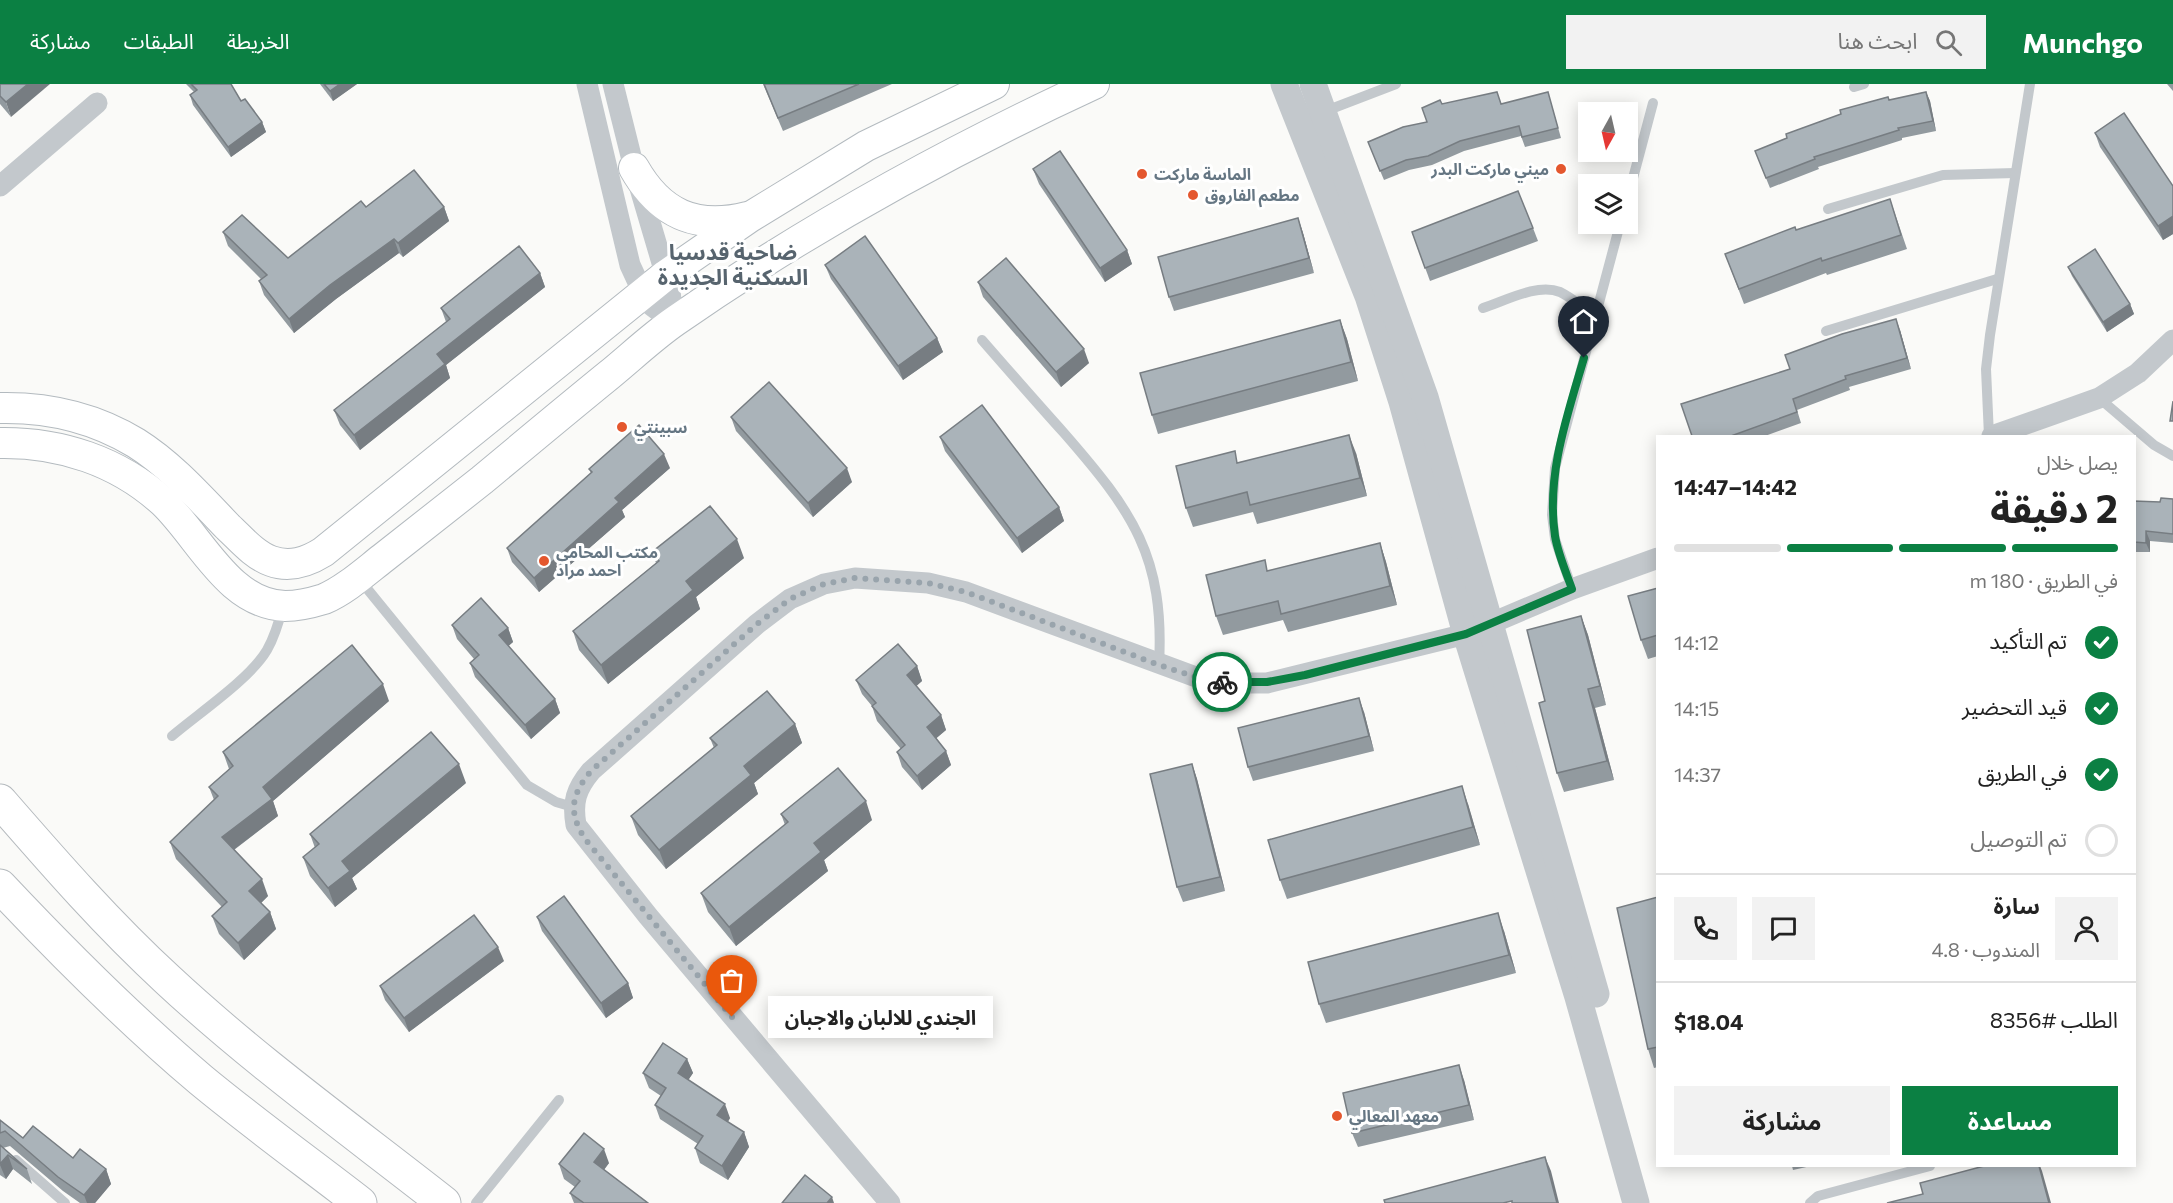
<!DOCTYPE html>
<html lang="ar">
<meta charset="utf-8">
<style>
body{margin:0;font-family:Commissioner,"Noto Sans Arabic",sans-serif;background:#f2f2f2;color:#222;direction:rtl;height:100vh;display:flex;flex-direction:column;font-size:22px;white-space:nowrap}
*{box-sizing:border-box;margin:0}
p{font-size:20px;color:#767676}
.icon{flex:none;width:33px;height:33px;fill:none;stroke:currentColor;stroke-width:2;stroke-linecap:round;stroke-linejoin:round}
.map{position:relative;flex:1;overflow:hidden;direction:ltr}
.details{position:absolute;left:1656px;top:351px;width:480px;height:732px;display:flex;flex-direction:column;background:#fff;border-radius:0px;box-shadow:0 3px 15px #0003;direction:rtl}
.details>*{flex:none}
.needle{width:39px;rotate:188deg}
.controls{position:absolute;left:1578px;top:18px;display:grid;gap:12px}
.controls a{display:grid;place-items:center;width:60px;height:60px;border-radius:0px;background:#fff;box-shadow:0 3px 15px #0003;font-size:30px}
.pin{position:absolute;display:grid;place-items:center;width:51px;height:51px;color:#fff;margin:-62px -26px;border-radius:50% 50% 50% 0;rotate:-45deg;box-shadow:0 0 6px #0007}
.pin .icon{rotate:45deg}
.courier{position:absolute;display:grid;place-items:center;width:60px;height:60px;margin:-30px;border:4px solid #0b8043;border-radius:50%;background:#fff;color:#222;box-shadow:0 2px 8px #0007}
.bubble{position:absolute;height:42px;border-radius:0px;background:#fff;box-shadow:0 3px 15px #0003;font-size:20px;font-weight:700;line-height:42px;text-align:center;direction:rtl}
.summary em{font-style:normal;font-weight:700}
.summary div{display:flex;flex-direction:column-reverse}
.summary{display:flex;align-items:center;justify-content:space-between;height:102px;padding:0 18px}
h1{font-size:39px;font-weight:700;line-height:45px}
.bar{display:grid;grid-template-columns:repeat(4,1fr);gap:9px 6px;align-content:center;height:72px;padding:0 18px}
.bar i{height:8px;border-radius:4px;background:#e0e0e0}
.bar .active{background:#0b8043}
.bar p{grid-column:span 4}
.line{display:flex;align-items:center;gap:15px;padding:0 18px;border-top:2px solid #e0e0e0}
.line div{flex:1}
.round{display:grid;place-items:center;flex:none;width:63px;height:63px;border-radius:0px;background:#f2f2f2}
ol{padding:0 18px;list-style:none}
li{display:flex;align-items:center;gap:18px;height:66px}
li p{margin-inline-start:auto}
li .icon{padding:6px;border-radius:50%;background:#0b8043;color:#fff;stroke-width:4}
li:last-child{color:#767676}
li i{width:33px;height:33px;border:3px solid #e0e0e0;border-radius:50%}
.cta{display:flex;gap:12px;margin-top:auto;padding:12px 18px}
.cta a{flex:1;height:69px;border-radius:0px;background:#0b8043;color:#fff;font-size:24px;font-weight:700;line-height:69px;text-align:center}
.cta a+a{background:#f2f2f2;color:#222}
header{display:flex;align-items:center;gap:36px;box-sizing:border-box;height:84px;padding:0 30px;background:#0b8043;color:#fff}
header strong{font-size:28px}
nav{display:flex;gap:33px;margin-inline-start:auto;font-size:21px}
.search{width:420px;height:54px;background:#f2f2f2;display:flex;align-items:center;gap:15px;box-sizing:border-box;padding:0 21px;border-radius:0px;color:#767676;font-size:22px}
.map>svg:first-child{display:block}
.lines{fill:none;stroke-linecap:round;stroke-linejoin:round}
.secondary-casing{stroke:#b3babf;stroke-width:32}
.primary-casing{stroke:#b5babe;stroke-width:35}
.service{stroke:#c3c8cc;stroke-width:10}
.minor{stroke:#c3c8cc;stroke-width:21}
.tertiary{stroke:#c3c8cc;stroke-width:27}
.secondary{stroke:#fff;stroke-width:30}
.primary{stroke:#fff;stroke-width:33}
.wall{fill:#929a9f}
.shaded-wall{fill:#777d82}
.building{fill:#aab3b9;stroke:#777d82;stroke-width:1.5}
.done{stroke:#99a4ac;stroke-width:6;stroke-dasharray:0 10.8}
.route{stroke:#0b8043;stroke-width:8}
.poi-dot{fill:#e4572e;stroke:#fff;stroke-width:2}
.labels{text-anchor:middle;stroke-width:6;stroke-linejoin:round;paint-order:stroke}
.poi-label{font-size:16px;font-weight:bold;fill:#657683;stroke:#fff;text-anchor:start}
.district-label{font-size:22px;font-weight:bold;fill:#57646e;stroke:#fff}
</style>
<header>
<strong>Munchgo</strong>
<div class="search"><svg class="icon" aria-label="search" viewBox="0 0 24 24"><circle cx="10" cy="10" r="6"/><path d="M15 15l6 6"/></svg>ابحث هنا</div>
<nav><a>الخريطة</a><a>الطبقات</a><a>مشاركة</a></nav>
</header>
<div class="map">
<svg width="2173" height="1119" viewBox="0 0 2173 1119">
<rect width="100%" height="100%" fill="#fafaf8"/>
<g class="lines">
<g class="secondary-casing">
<g id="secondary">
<path d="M634 84C660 130 696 146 747 133"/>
<path d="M0 324C48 323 95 334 136 359 171 381 200 414 228 443 241 455 254 471 271 477 290 484 307 478 323 468L666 191 750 133 866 62 994 0"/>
<path d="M0 359C60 358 118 377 163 418 200 453 228 520 285 522 298 522 311 519 324 515 345 506 365 488 383 474 416 448 449 422 482 396 524 361 566 326 609 291 631 273 652 253 675 237 807 145 949 67 1094 0"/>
</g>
</g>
<g class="primary-casing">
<g id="primary">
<path d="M0 717C54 779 107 840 168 896 254 976 351 1046 444 1119"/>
<path d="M0 802C64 870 130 936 201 996 253 1039 307 1078 360 1119"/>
</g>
</g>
<g class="service">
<path d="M1854 3 1864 0"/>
<path d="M1323 28 1396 0"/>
<path d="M1628 113 1653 19"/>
<path d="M1828 125 1943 91 2015 89"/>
<path d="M1483 224C1505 217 1537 199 1560 208 1572 214 1584 224 1595 231"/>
<path d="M1826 247 1997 195"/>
<path d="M982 256C1009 287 1036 318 1064 349 1132 427 1165 472 1159 581"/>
<path d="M2099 314 2154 361 2173 372"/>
<path d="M1989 352 1986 285 1990 251 2030 0"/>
<path d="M360 496 527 701 556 718 573 723"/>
<path d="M1572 505 1555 455 1552 431 1555 384 1620 140"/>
<path d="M172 652C199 629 250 595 267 566 275 552 279 538 283 522"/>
<path d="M16 1076 65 1119"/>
<path d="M476 1119 559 1016"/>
<path d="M1810 1119 1818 1112 1930 1082"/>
</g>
<g class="minor">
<path d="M587 0 630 181 643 209 652 222 673 238"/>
<path d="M613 0 634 84 670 206 673 238"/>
<path d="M0 102 97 19"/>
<path d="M1992 352 2099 314 2138 289 2173 256"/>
<path d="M890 1119 648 832 576 741C572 718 576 705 591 687L757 540 790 515 824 500 855 494 928 499 966 508 1196 593 1233 599H1267L1466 550 1572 505 1658 474"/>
</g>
<g class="tertiary">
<path d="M1284 0 1368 212 1402 318 1466 550 1578 913 1636 1119"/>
<path d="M1313 0 1425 313 1596 910"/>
</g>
<use href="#secondary" class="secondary"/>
<use href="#primary" class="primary"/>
</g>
<g class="wall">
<path d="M0 0 11 33 0 20Z"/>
<path d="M186 0H231L241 17 262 38 266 48 231 73 193 21 190 11 194 8Z"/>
<path d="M320 0H357L333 17Z"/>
<path d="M763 0H892L783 47Z"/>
<path d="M2167 0H2173V7Z"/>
<path d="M1548 8 1561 54 1525 63 1521 52 1464 67 1432 81 1409 86 1384 96 1368 58 1427 38 1442 20H1502Z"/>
<path d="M1926 8 1930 17 1936 47 1902 54V56L1818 83 1819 85 1770 104 1755 67 1787 54 1889 16Z"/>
<path d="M2095 49 2173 102V150L2163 156 2100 63Z"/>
<path d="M1033 85 1127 166 1132 180 1105 198 1039 100Z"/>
<path d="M1890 115 1907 165 1827 191 1826 189 1744 220 1725 170Z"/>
<path d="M366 123H444L449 137 403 173 399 169 336 215 294 249 264 211 259 197 261 195 228 162 223 148 288 174Z"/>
<path d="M1298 134 1303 149 1314 189 1174 227 1169 213Z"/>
<path d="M1533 144 1538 157 1430 197 1412 148Z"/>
<path d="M825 181 937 254 943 268 903 296 831 195Z"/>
<path d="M2068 183 2130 220 2134 230 2107 248 2072 192Z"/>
<path d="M540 189 545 203 446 281 450 294 360 366 340 341 334 326 446 238 441 224Z"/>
<path d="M978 198 1089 279 1061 303 983 213Z"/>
<path d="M1340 236 1347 255 1358 297 1158 350 1152 331Z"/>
<path d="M1900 246 1911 285 1849 303 1850 306 1797 326 1801 339 1765 352H1692L1790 285Z"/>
<path d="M731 333 852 398 813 433 736 347Z"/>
<path d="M940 353 1059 423 1064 437 1022 469 945 367Z"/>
<path d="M1356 369 1367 412 1257 440 1253 428 1193 443 1186 424 1239 378Z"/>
<path d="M670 384 622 426 625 433 539 508 512 478 507 464 591 389 589 385Z"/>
<path d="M2173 415V459L2150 457V468H2134V417L2160 418Z"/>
<path d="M1380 459 1386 478 1397 521 1288 548 1283 536 1223 551 1216 532 1269 487Z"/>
<path d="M652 468 744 474 696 513 700 525 608 600 579 566 573 547 656 479Z"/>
<path d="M1658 504V572L1648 575 1641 556Z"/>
<path d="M1581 532 1588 551 1606 621 1595 624 1614 696 1564 708 1557 689 1545 617Z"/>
<path d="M452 541 508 544 513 558 508 562 555 615 560 629 531 655 475 593 470 579 474 575 457 555Z"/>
<path d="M917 582 922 597 916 602 941 631 946 646 936 654 946 667 951 681 922 706 902 683 897 668 901 665 877 637 872 622 862 610 856 596Z"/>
<path d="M389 617 273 717 278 732 234 766 268 812 261 819 270 828 276 845 244 876 219 850 212 832 222 823 176 775 170 758 214 716 209 703 229 685 223 668Z"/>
<path d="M1364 628 1374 667 1253 697 1248 683Z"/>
<path d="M795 640 802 659 754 699 758 710 666 785 638 751 631 732 714 664 710 654Z"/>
<path d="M1192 680 1197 695 1225 807 1183 818 1177 803Z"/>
<path d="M466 699 352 794 357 805 335 823 310 792 303 773 315 764 310 750Z"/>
<path d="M1468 720 1480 761 1287 815 1280 796Z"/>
<path d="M781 730 872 736 824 776 828 787 736 862 708 828 701 809 785 741Z"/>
<path d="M1658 813V983L1654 984 1648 965Z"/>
<path d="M537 833 628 899 633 914 606 934 542 847Z"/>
<path d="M1504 847 1516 889 1326 939 1319 920Z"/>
<path d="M504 877 409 948 385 916 380 902Z"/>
<path d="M687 975 693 989 688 996 730 1034 728 1038 744 1048 749 1063 728 1096 700 1079 695 1064 698 1060 660 1035 655 1021 661 1012 649 1004 643 989Z"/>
<path d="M1464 996 1474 1036 1358 1063 1352 1049Z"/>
<path d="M0 1036 23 1054 73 1074 106 1085 111 1100 95 1119H80L63 1107 10 1062 3 1064 27 1085 32 1100 13 1085 6 1095 0 1091Z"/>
<path d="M609 1079 604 1086 648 1119H574L570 1109 575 1103 564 1095 559 1080Z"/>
<path d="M1792 1082H1811L1793 1086Z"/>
</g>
<g class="shaded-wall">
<path d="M28 0H50L11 33 6 18Z"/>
<path d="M340 0H357L333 17 330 7Z"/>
<path d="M1926 8 1930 17 1936 47 1933 37Z"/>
<path d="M262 38 266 48 231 73 228 63Z"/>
<path d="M444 123 449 137 403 173 398 159Z"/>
<path d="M2173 132V150L2163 156 2158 142Z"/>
<path d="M1298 134 1303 149 1314 189 1309 174Z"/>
<path d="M394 155 399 169 336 215 294 249 289 235 330 201Z"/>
<path d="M1127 166 1132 180 1105 198 1100 184Z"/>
<path d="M540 189 545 203 446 281 450 294 360 366 354 351 437 270Z"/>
<path d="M2130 220 2134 230 2107 248 2103 238Z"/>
<path d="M1896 235 1900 246 1911 285 1907 274Z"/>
<path d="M1340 236 1347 255 1358 297 1351 278Z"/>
<path d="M937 254 943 268 903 296 898 282Z"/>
<path d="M1084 265 1089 279 1061 303 1056 288Z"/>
<path d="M1349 351 1356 369 1367 412 1360 394Z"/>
<path d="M664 370 670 384 622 426 625 433 539 508 534 494 615 414Z"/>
<path d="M847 384 852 398 813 433 808 419Z"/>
<path d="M1059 423 1064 437 1022 469 1017 454Z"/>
<path d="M2146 447 2150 457V468L2146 459Z"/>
<path d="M737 455 744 474 696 513 700 525 608 600 601 581 686 497Z"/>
<path d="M1380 459 1386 478 1397 521 1390 502Z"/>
<path d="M1581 532 1588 551 1606 621 1600 602Z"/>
<path d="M508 544 513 558 504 566 499 551Z"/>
<path d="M917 582 922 597 912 606 907 591Z"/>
<path d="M383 600 389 617 273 717 278 732 228 770 222 753 263 703Z"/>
<path d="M1588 605 1595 624 1614 696 1607 677Z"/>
<path d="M1359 614 1364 628 1374 667 1369 652Z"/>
<path d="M555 615 560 629 531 655 525 641Z"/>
<path d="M941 631 946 646 932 658 927 643Z"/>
<path d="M795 640 802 659 754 699 758 710 666 785 659 766 744 682Z"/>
<path d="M946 667 951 681 922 706 917 692Z"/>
<path d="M459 680 466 699 352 794 357 805 335 823 328 804 342 777Z"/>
<path d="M1192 680 1197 695 1225 807 1220 793Z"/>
<path d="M1462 702 1468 720 1480 761 1473 743Z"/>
<path d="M866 717 872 736 824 776 828 787 736 862 729 843 814 759Z"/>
<path d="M262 795 268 812 256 824 249 807Z"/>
<path d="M270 828 276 845 244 876 238 859Z"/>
<path d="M1498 829 1504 847 1516 889 1509 871Z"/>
<path d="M498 863 504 877 409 948 404 934Z"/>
<path d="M628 899 633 914 606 934 601 919Z"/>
<path d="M687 975 693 989 683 1004 678 989Z"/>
<path d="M1459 981 1464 996 1474 1036 1469 1021Z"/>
<path d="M725 1020 730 1034 723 1045 717 1031Z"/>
<path d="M744 1048 749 1063 728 1096 722 1082Z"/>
<path d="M604 1065 609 1079 599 1092 594 1078Z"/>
<path d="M8 1071 13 1085 6 1095 0 1081Z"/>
<path d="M1545 1073 1551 1087 1559 1119H1557Z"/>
<path d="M2039 1082H2040L2042 1087 2051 1119H2049Z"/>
<path d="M106 1085 111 1100 95 1119H87L84 1111Z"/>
<path d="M832 1113 834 1119H827Z"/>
</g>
<g class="building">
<path d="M0 0H28L6 18 0 12Z"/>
<path d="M191 0H231L241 17 245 15 262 38 228 63 190 11 197 6Z"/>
<path d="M324 0H340L330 7Z"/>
<path d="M764 0H859L778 34Z"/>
<path d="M1497 8 1501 20 1548 8 1558 44 1522 53 1519 42 1460 57 1428 72 1406 76 1380 87 1368 58 1403 43 1427 38 1422 24 1440 16 1442 20Z"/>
<path d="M1926 8 1933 37 1898 44 1899 46 1814 73 1815 75 1766 94 1755 67 1787 54 1786 50 1841 30 1840 26 1888 13 1889 16Z"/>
<path d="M2124 29 2173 102V132L2158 142 2095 49Z"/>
<path d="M1060 67 1127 166 1100 184 1033 85Z"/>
<path d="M414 86 444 123 398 159 394 155 330 201 289 235 259 197 267 191 223 148 242 131 288 174 361 117 366 123Z"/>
<path d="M1518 107 1533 144 1425 184 1412 148Z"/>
<path d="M1890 115 1901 151 1822 177 1821 174 1739 205 1725 170 1795 143 1796 146Z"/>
<path d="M1298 134 1309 174 1169 213 1158 173Z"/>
<path d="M865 152 937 254 898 282 825 181Z"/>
<path d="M519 162 540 189 437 270 445 280 354 351 334 326 450 235 441 224Z"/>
<path d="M2095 165 2130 220 2103 238 2068 183Z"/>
<path d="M1006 174 1084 265 1056 288 978 198Z"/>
<path d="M1896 235 1907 274 1845 292 1846 295 1793 315 1797 328 1731 352H1692L1681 320 1790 285 1785 271 1842 250Z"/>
<path d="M1340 236 1351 278 1152 331 1140 289Z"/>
<path d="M769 298 847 384 808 419 731 333Z"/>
<path d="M2173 317V337H2170Z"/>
<path d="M982 321 1059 423 1017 454 940 353Z"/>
<path d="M639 341 664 370 615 414 619 418 534 494 507 464 592 388 589 385Z"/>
<path d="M1349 351 1360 394 1250 421 1247 408 1186 424 1176 382 1235 367 1237 379Z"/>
<path d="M2161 414 2173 415V450L2146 447V459L2134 458V417L2160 418Z"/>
<path d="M710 422 737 455 686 497 693 506 601 581 573 547 659 477 652 468Z"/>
<path d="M1380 459 1390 502 1281 530 1278 517 1216 532 1206 491 1265 476 1267 487Z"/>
<path d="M1658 504V551L1641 556 1628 512Z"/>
<path d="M481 514 508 544 499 551 555 615 525 641 470 579 479 571 452 541Z"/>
<path d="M1581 532 1600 602 1588 605 1607 677 1557 689 1539 619 1545 617 1527 546Z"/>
<path d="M898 560 917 582 907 591 941 631 927 643 946 667 917 692 897 668 905 661 872 622 876 619 856 596Z"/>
<path d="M352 561 383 600 263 703 272 715 222 753 262 795 249 807 270 828 238 859 212 832 227 818 170 758 218 712 209 703 233 682 223 668Z"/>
<path d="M767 607 795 640 744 682 751 691 659 766 631 732 717 661 710 654Z"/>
<path d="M1359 614 1369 652 1248 683 1238 644Z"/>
<path d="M431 648 459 680 342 777 350 787 328 804 303 773 319 760 310 750Z"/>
<path d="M1192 680 1220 793 1177 803 1150 690Z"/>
<path d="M838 684 866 717 814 759 821 768 729 843 701 809 788 738 781 730Z"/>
<path d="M1462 702 1473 743 1280 796 1268 756Z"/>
<path d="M564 812 628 899 601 919 537 833Z"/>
<path d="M1658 813V963L1648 965 1617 824Z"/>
<path d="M1498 829 1509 871 1319 920 1308 878Z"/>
<path d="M474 831 498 863 404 934 380 902Z"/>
<path d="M663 959 687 975 678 989 725 1020 717 1031 744 1048 722 1082 695 1064 703 1052 655 1021 666 1004 643 989Z"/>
<path d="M1459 981 1469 1021 1352 1049 1343 1009Z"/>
<path d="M0 1036 23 1054 33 1042 73 1074 80 1065 106 1085 84 1111 58 1093 5 1047 0 1049Z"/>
<path d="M584 1049 604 1065 594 1078 648 1119H584L570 1109 580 1097 559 1080Z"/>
<path d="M0 1061 27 1085 8 1071 0 1080Z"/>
<path d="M1545 1073 1557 1119H1512V1117L1503 1119H1385L1384 1116Z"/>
<path d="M1984 1082H2039L2049 1119H1887L1923 1110 1920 1099Z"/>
<path d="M805 1091 832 1113 827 1119H782Z"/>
</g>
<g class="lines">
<path class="done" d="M732 933 585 755C568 728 571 711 591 687L757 540 790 515 824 500 855 494 928 499 966 508 1159 581 1196 593 1222 598"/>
<path class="route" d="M1222 598H1267L1305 591 1466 550 1572 505C1566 488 1558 470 1555 452 1546 391 1567 332 1584 274"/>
</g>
<g class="poi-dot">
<circle cx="1561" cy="85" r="6"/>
<circle cx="1142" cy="90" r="6"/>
<circle cx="1193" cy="111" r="6"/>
<circle cx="622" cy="343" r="6"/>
<circle cx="544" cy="477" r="6"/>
<circle cx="1337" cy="1032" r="6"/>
</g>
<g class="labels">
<g class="poi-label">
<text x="1549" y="91" text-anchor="end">ميني ماركت البدر</text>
<text x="1154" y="96">الماسة ماركت</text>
<text x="1205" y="117">مطعم الفاروق</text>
<text x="634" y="349">سبينتي</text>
<text x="556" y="474">مكتب المحامي<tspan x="556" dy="18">احمد مراد</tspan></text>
<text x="1349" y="1038">معهد المعالي</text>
</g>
<g class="district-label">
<text x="733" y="176">ضاحية قدسيا<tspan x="733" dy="25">السكنية الجديدة</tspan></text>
</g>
</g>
</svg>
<div class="controls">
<a><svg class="needle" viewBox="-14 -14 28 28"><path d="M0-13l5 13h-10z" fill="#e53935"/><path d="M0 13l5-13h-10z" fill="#767676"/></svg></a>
<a><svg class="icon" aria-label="layers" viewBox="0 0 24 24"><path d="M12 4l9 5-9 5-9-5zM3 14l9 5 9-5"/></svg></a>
</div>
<div class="pin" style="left:732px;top:933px;background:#ea580c"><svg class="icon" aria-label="bag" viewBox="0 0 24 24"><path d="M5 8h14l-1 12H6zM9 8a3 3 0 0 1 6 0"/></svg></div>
<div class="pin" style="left:1584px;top:274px;background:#1f2937"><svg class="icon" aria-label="home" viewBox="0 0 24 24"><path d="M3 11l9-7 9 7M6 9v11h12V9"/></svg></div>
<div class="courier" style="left:1222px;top:598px"><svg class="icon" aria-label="bike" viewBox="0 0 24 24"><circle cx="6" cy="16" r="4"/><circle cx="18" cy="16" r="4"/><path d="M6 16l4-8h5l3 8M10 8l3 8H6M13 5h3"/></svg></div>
<div class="bubble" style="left:768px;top:912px;width:225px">الجندي للالبان والاجبان</div>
<section class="details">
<div class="summary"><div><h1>2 دقيقة</h1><p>يصل خلال</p></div><em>14:42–14:47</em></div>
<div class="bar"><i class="active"></i><i class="active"></i><i class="active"></i><i></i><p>في الطريق · 180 m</p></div>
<ol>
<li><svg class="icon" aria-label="check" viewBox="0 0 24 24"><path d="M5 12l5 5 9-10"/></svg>تم التأكيد<p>14:12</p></li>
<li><svg class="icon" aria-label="check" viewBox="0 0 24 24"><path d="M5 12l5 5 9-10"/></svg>قيد التحضير<p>14:15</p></li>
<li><svg class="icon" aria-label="check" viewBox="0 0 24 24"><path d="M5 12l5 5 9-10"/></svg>في الطريق<p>14:37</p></li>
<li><i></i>تم التوصيل</li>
</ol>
<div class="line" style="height:108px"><a class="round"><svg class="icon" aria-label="person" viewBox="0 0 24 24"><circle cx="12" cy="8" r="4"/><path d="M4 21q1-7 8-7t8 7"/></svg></a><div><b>سارة</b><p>المندوب · 4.8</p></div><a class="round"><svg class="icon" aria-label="chat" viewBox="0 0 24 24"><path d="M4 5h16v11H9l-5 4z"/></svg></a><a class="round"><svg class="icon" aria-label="phone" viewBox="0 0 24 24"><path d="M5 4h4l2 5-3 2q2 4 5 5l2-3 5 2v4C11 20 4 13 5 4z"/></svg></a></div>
<div class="line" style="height:78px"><div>الطلب #8356</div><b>$18.04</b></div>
<div class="cta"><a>مساعدة</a><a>مشاركة</a></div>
</section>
</div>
